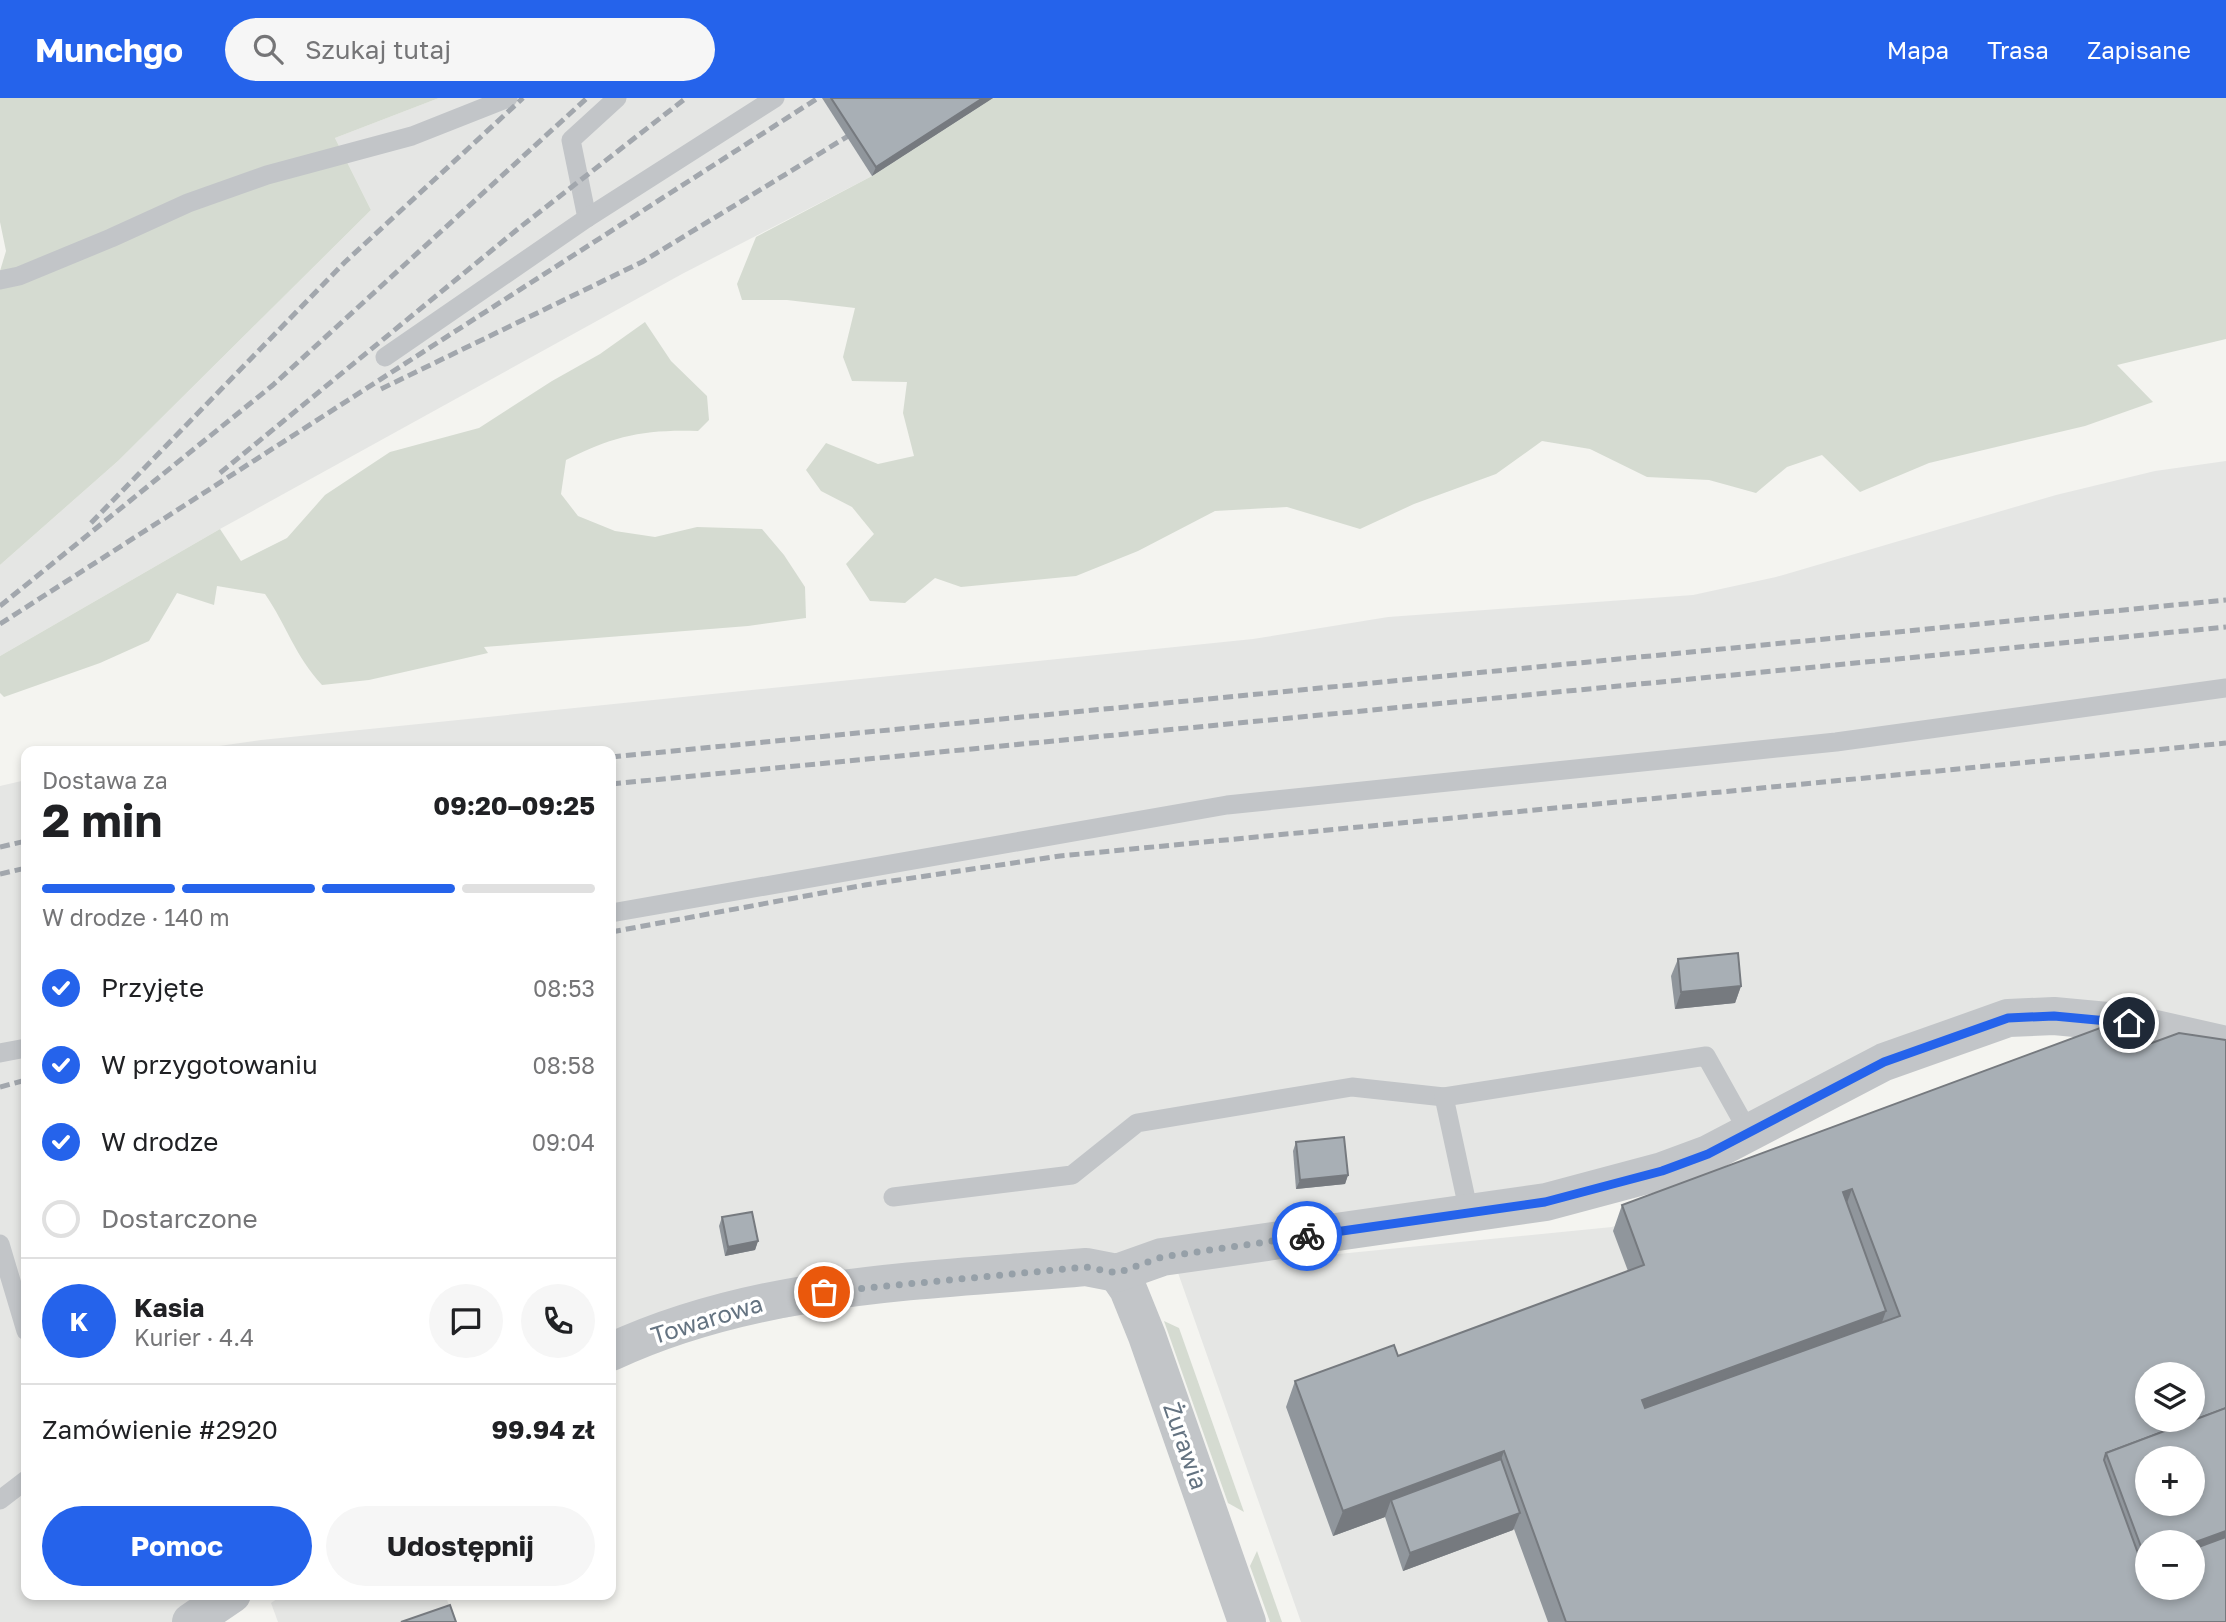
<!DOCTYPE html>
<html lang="pl">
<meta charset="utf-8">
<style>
body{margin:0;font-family:"Golos Text",sans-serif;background:#f6f6f6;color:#202124;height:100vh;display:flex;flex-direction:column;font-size:26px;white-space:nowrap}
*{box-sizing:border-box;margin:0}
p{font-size:23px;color:#757577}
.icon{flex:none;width:38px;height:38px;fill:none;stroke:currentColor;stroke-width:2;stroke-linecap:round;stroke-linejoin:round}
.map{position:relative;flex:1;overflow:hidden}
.panel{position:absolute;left:21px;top:648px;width:595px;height:854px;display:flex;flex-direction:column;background:#fff;border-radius:14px;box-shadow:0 4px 10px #0003}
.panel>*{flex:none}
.tools{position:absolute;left:2135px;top:1264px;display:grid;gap:14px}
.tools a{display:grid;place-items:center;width:70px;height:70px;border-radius:50%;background:#fff;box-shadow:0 4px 10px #0003;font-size:35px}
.pin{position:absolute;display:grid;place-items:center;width:60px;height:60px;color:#fff;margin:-30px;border:4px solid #fff;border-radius:50%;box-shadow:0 2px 7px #0007}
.courier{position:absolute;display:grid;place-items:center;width:70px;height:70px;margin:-35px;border:5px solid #2563eb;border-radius:50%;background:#fff;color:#222;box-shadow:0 2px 9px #0007}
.head em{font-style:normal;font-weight:700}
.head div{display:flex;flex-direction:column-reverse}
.head{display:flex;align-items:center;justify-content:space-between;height:119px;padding:0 21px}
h1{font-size:46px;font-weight:700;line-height:52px}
.bar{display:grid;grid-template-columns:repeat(4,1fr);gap:10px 7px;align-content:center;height:84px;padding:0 21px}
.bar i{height:9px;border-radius:5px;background:#e0e0e0}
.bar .on{background:#2563eb}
.bar p{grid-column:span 4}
.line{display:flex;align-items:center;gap:18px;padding:0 21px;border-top:2px solid #e0e0e0}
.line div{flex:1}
.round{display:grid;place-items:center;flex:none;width:74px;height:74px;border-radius:37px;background:#f6f6f6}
ol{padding:0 21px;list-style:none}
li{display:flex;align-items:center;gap:21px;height:77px}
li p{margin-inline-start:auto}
li .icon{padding:7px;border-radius:50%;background:#2563eb;color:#fff;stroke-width:4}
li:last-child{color:#757577}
li i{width:38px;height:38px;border:4px solid #e0e0e0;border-radius:50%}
.cta{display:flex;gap:14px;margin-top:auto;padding:14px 21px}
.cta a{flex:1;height:80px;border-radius:42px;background:#2563eb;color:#fff;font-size:28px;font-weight:700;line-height:80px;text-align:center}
.cta a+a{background:#f6f6f6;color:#202124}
header{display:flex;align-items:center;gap:42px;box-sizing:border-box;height:98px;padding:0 35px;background:#2563eb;color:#fff}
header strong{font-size:33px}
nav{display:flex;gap:38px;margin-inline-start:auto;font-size:24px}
.search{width:490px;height:63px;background:#f6f6f6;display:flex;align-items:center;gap:18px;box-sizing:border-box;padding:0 24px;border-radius:38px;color:#757577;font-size:26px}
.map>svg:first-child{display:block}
.built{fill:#e5e6e4;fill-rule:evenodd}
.green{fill:#d5dbd1}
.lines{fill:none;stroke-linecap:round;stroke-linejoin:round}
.service{stroke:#c2c5c8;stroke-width:19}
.minor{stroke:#c2c5c8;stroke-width:38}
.rail{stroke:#a2a7ad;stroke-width:5;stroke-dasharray:10 5;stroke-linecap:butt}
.wall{fill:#90969c}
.shaded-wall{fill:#767a7f}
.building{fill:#a8afb5;stroke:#767a7f;stroke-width:2;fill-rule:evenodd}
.done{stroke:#96a0a8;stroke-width:7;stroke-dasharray:0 12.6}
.route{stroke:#2563eb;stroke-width:9}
.labels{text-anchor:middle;stroke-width:7;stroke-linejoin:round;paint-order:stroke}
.street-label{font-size:24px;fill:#647381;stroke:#fff}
</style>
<header>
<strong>Munchgo</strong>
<div class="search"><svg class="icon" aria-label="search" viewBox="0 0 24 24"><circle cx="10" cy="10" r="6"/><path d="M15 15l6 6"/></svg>Szukaj tutaj</div>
<nav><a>Mapa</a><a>Trasa</a><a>Zapisane</a></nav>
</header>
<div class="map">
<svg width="2226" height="1524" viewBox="0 0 2226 1524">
<rect width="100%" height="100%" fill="#f4f4f0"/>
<g class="built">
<path d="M439 0H993L872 78 682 176 220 431 0 558V467L118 363 371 112 335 40Z"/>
<path d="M2226 363V934L2006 916 1593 1091 1125 1162 611 1249V653H184L261 642 1253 541 1388 519 1693 497 1776 479 2056 397 2155 373Z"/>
<path d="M26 682V1496H224L184 1524H0V688Z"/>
<path d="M2135 936 2226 956V1524H1301L1177 1172 1612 1129ZM2147 1276H2193V1321H2147ZM2147 1360H2193V1405H2147ZM2147 1444H2193V1489H2147Z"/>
<path d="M284 1496H445L455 1524H278L271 1505Z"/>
</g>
<g class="green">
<path d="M0 0H439L335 40 371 112 118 363 0 467V173L6 153 0 124Z"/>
<path d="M993 0H2226V241L2117 267 2153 304 2085 328 1929 365 1860 394 1822 357 1787 369 1756 395 1709 382 1647 379 1590 351 1542 343 1496 376 1414 406 1360 431 1287 409 1215 413 1138 453 1076 478 961 489 935 480 905 505 870 503 846 466 874 436 852 409 821 393 806 372 826 345 878 366 914 358 903 315 907 284 852 283 843 259 855 210 787 202H742L737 186 756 139 872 78Z"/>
<path d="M645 224 671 263 707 298 709 322 698 333C646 331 612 338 566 362L561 396 578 418 615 433 655 439 697 429 762 431 784 457 805 489 806 520 748 528 484 549 488 555 369 582 322 587C295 558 287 528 265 496L217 488 214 507 177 495 149 543 100 565 4 599 0 595V558L220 431 241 463 287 440 325 397 390 354 479 330 552 283 600 256Z"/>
<path d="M1164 1223 1179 1230 1244 1414 1228 1405Z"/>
<path d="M1257 1453 1282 1524H1270L1250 1468Z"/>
</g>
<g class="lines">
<g class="service">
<path d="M587 120 571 42 617 0"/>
<path d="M0 182 19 178 111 140 188 105 267 77 412 38 508 0"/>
<path d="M385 259 587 120 775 0"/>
<path d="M611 815 1227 707 1836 644 2226 590"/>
<path d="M0 955 26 950"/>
<path d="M893 1099 1072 1077 1137 1025 1352 989 1444 999"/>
<path d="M1469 1115 1444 999 1706 958 1749 1035"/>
<path d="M0 1146 26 1233"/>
<path d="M0 1402 26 1382"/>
</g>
<g class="minor">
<path d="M1117 1175 1128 1191 1147 1238 1247 1524"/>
<path d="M611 1254C759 1185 926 1183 1086 1169L1117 1175 1162 1159 1546 1104 1662 1073 1708 1056 1884 964 2008 920 2054 918 2129 925 2226 947"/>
<path d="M191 1524 232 1496"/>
</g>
<g class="rail">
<path d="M381 291 642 164 863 29"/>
<path d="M220 375 519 130 686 0"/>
<path d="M91 425 345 164 523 0"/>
<path d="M0 508 273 287 587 0"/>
<path d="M0 526 818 0"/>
<path d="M611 659 2226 502"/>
<path d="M611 686 2226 529"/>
<path d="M0 749 26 743"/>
<path d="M0 776 26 770"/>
<path d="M611 834 865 787 1060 758 2226 645"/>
<path d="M0 989 26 982"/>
</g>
</g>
<g class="wall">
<path d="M822 0H993L872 78Z"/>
<path d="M1678 861 1741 888 1735 905 1675 911 1671 878Z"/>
<path d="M2119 923 2226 1524H1548L1514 1431 1513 1432 1403 1473 1385 1419 1333 1438 1286 1309 1295 1283 1398 1258 1628 1173 1613 1133 1622 1107Z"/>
<path d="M1296 1044 1348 1077 1345 1086 1296 1091 1293 1053Z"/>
<path d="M722 1119 758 1143 755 1152 725 1158 719 1128Z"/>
</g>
<g class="shaded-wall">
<path d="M983 0H993L872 78 876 69Z"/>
<path d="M1741 888 1735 905 1675 911 1681 894Z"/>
<path d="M1348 1077 1345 1086 1296 1091 1300 1082Z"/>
<path d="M1852 1091 1843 1116V1094Z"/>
<path d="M758 1143 755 1152 725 1158 728 1149Z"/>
<path d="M1886 1213 1877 1238 1633 1328 1642 1302Z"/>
<path d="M1504 1353 1495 1379 1391 1402 1385 1419 1333 1438 1343 1413Z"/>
<path d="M1520 1415 1513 1432 1403 1473 1410 1455Z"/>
<path d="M2226 1433V1461L2193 1473V1445Z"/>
</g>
<g class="building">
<path d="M831 0H983L876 69Z"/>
<path d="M1738 855 1741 888 1681 894 1678 861Z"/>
<path d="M2119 923 2130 953 2179 935 2226 942V1310L2106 1355 2104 1362 2143 1469 2147 1468V1489H2193V1451L2226 1439V1524H1566L1504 1353 1343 1413 1295 1283 1394 1247 1398 1258 1644 1167 1622 1107ZM1852 1091 1900 1218 1645 1310 1642 1302 1886 1213 1843 1094ZM2147 1276H2193V1321H2147Z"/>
<path d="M1344 1039 1348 1077 1300 1082 1296 1044Z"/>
<path d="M752 1114 758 1143 728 1149 722 1119Z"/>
<path d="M2226 1310V1433L2193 1445V1444H2147V1461L2146 1462 2106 1355ZM2147 1360H2193V1405H2147Z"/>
<path d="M1501 1361 1520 1415 1410 1455 1391 1402Z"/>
<path d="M450 1507 456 1524H401Z"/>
</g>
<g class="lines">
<path class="done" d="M824 1194 1086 1169 1117 1175 1162 1159 1307 1138"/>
<path class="route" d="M1307 1138 1545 1104 1662 1073 1708 1056 1884 964 2008 920 2054 918 2129 925"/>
</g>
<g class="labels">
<g class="street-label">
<text transform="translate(707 1222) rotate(-17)" y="8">Towarowa</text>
<text transform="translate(1185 1348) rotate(71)" y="8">Żurawia</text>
</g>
</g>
</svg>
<div class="tools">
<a><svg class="icon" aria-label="layers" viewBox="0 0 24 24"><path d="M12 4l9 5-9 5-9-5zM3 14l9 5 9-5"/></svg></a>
<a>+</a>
<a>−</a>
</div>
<div class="pin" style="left:824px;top:1194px;background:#ea580c"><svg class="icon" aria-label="bag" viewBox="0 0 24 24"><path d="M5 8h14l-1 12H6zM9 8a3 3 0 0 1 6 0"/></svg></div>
<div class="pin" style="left:2129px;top:925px;background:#1f2937"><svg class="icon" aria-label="home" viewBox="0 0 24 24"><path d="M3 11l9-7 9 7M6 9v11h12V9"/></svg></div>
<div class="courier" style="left:1307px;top:1138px"><svg class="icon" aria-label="bike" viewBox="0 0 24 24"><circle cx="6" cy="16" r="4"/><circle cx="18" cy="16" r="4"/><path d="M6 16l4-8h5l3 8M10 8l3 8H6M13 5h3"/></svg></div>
<section class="panel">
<div class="head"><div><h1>2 min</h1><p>Dostawa za</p></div><em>09:20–09:25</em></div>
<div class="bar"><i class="on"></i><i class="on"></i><i class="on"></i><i></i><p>W drodze · 140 m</p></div>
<ol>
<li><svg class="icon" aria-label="check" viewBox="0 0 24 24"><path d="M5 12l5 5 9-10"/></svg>Przyjęte<p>08:53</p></li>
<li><svg class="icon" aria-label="check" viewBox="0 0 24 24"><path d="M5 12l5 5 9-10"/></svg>W przygotowaniu<p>08:58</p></li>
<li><svg class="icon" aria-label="check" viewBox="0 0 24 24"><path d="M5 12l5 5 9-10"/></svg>W drodze<p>09:04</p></li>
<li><i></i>Dostarczone</li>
</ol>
<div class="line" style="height:126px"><b class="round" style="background:#2563eb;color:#fff">K</b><div><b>Kasia</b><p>Kurier · 4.4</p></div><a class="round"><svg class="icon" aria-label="chat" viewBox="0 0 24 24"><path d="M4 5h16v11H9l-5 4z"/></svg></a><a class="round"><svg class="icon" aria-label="phone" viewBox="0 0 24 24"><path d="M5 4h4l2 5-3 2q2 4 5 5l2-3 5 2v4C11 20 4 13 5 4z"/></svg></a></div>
<div class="line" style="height:91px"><div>Zamówienie #2920</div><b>99.94 zł</b></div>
<div class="cta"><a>Pomoc</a><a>Udostępnij</a></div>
</section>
</div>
